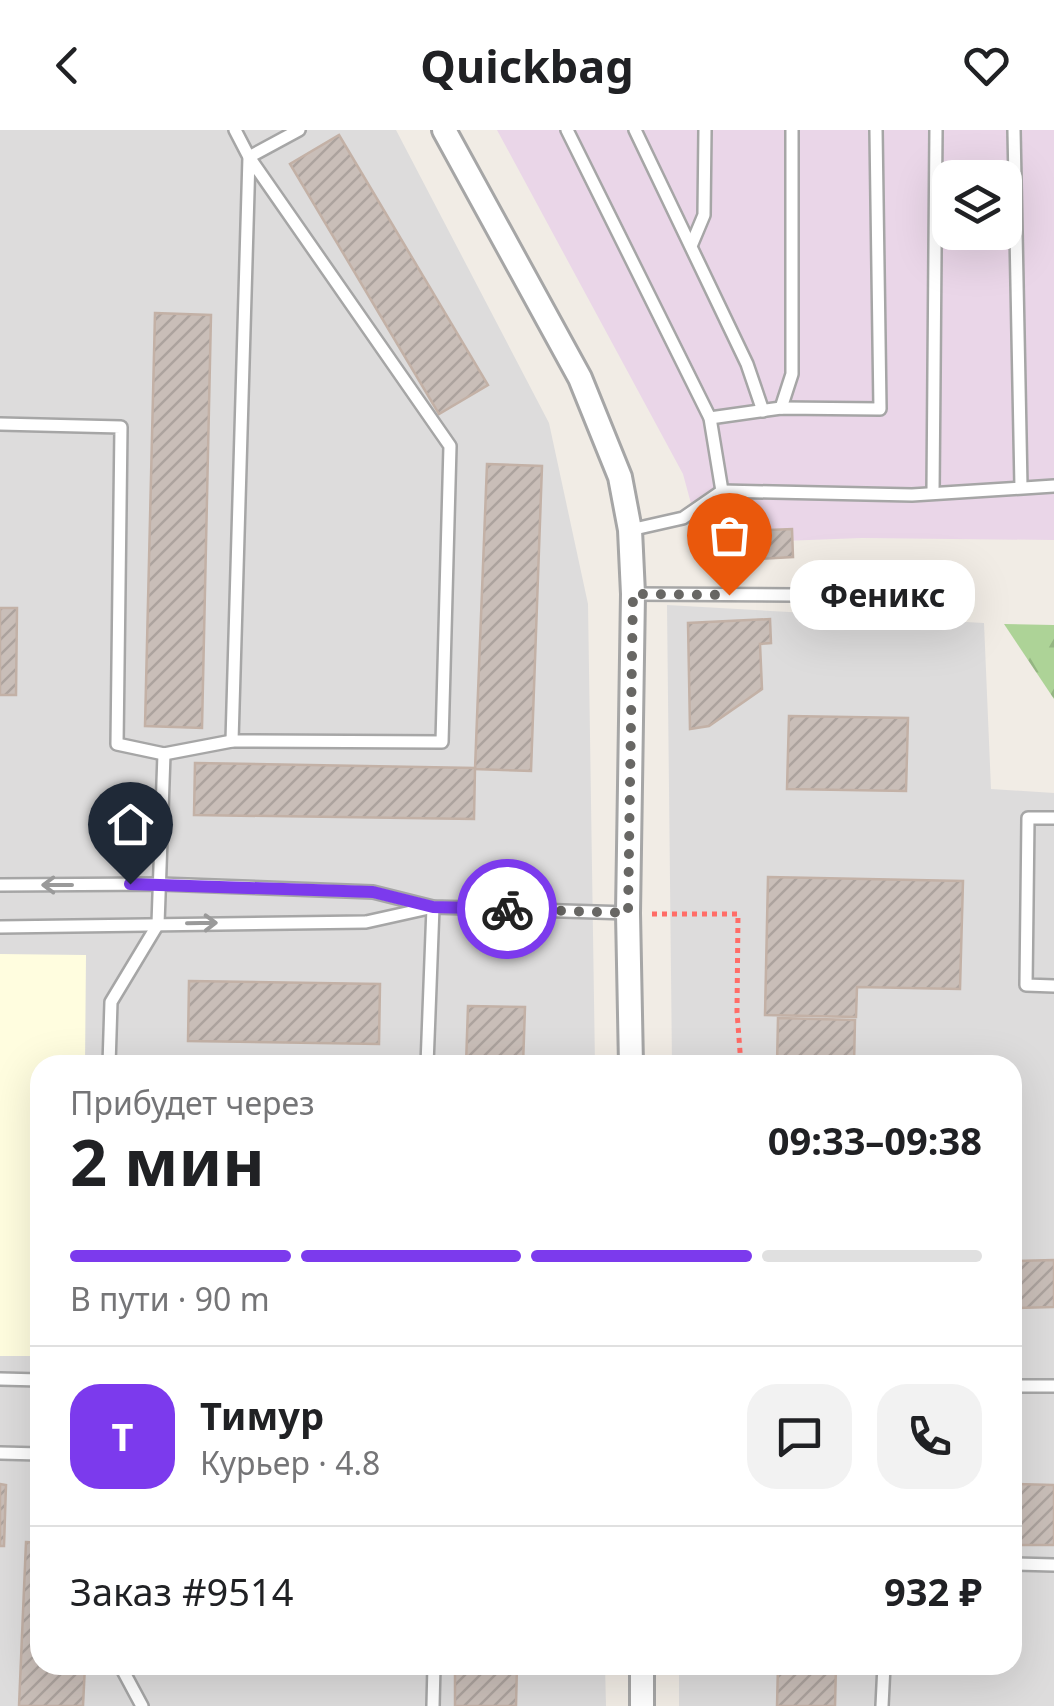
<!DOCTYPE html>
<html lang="ru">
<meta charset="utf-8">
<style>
body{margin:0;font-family:"Noto Sans",sans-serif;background:#f2f2f2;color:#202124;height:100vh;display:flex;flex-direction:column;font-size:38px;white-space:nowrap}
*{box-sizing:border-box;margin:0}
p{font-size:32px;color:#757577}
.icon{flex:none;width:55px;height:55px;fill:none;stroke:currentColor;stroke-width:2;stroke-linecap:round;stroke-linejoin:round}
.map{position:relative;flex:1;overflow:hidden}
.sheet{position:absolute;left:30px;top:925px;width:992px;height:620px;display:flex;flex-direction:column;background:#fff;border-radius:30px;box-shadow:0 10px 40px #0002}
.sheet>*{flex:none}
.fabs{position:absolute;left:932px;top:30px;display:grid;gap:20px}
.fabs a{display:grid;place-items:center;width:90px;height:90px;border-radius:20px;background:#fff;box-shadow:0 10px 40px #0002;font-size:50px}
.pin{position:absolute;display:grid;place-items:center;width:85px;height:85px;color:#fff;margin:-102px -42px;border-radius:50% 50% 50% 0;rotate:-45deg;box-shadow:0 0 10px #0007}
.pin .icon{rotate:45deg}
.courier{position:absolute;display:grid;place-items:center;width:100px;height:100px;margin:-50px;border:8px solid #7c3aed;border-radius:50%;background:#fff;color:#222;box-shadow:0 2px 12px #0007}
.bubble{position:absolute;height:70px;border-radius:30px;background:#fff;box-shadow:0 10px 40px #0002;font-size:32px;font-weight:700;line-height:70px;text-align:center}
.head em{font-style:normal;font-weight:700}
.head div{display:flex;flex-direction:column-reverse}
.head{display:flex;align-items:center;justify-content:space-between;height:170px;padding:0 40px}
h1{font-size:65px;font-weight:700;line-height:75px}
.bar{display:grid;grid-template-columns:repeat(4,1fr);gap:15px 10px;align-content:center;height:120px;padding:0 40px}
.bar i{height:12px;border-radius:8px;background:#e0e0e0}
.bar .on{background:#7c3aed}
.bar p{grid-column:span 4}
.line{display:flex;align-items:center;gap:25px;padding:0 40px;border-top:2px solid #e0e0e0}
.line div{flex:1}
.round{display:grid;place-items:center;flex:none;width:105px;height:105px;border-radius:30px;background:#f2f2f2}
header{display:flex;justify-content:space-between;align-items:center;height:130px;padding:0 40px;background:#fff;font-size:45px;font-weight:700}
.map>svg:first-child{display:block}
.residential{fill:#dddcdc}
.industrial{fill:#ead6e8;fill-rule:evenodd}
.education{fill:#fffddf}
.forest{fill:url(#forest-firs)}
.building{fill:url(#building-hatch);stroke:#c3b1a6;stroke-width:2.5}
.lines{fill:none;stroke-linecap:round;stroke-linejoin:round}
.lane-casing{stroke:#a6a6a6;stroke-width:16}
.street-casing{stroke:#a6a6a6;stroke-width:28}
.path{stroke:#ff6c67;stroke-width:5;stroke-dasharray:5 5;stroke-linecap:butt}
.lane{stroke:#fff;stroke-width:11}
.street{stroke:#fff;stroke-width:22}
.oneway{stroke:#9a9a9a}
.done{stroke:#686764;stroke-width:10;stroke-dasharray:0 18}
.route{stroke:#7c3aed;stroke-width:12}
</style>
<header><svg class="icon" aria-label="back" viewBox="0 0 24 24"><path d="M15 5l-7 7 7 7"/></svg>Quickbag<svg class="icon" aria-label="heart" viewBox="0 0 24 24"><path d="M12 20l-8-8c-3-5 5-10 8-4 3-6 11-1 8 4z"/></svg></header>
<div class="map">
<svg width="1054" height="1576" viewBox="0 0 1054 1576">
<defs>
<pattern id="forest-firs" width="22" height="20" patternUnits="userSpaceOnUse" patternTransform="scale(2.5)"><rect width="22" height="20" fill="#add397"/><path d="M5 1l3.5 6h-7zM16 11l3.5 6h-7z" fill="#94b582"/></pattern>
<pattern id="building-hatch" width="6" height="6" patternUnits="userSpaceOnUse" patternTransform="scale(2.5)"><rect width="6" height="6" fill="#c9beb8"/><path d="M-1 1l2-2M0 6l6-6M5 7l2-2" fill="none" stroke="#aca39e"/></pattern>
</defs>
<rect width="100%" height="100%" fill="#f1ece5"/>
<g class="residential">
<path d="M0 0H396L549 293 588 474 595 935H40V1535H605L606 1576H0Z"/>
<path d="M667 475 984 493 991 659 1054 663V1576H679V1535H1012V935H672Z"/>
</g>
<path class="industrial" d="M497 0H1054V410L862 408 702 414 683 344ZM950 48H1005V102H950Z"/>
<path class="education" d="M0 824 86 825 85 935H40V1226H0Z"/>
<path class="forest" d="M1004 494 1054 495V569Z"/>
<g class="building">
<path d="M339 5 488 255 439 284 290 34Z"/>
<path d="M155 183 211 185 202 598 145 596Z"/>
<path d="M487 334 542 336 531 641 475 639Z"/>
<path d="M792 399 793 427 723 431 721 402Z"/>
<path d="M0 478H17L16 565H0Z"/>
<path d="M770 489 771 513 760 514 762 559 709 596 690 599 688 493Z"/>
<path d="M789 586 908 588 906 661 787 659Z"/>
<path d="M195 633 475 638 474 689 194 685Z"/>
<path d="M768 747 963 751 960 859 857 857 856 887 765 885Z"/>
<path d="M189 851 380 854 379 914 188 911Z"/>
<path d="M468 876 525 877 523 935H466Z"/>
<path d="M778 888 855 890 854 935H777Z"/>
<path d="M1054 1130V1177L1012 1178V1131Z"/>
<path d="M0 1354 6 1355 4 1416H0Z"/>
<path d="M1012 1354 1054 1355V1415H1012Z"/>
<path d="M26 1412 40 1413V1535H85L83 1576H19Z"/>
<path d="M455 1535H517L516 1576H455Z"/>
<path d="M778 1535H836L835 1576H777Z"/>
</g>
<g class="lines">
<g class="lane-casing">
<g id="lane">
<path d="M567 0 710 288 722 361"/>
<path d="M635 0 747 234 763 281"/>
<path d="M1014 0 1021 357"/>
<path d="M691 116 704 85 705 0"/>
<path d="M781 278 792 244V0"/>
<path d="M710 288 781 278 880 279 876 0"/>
<path d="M0 294 121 297 117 614 164 624 232 611 442 612 450 316 249 27 299 0"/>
<path d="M933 363 936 0"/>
<path d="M630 400 683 388 722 361 912 365 1054 356"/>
<path d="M633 464 794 465"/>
<path d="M232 611 249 27 235 0"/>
<path d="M1054 688H1028L1026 855 1054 856"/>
<path d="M0 755 160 754 373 762 433 777 628 783"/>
<path d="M0 797 366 792 429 778"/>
<path d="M109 935 111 872 158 794 164 624"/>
<path d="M427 935 433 777"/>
<path d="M0 1249 40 1250"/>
<path d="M1012 1256H1054"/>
<path d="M0 1323 40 1324"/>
<path d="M1012 1434 1054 1435"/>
<path d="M120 1535 142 1576"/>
<path d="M433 1576 434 1535"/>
<path d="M882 1576 884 1535"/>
</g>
</g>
<g class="street-casing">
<g id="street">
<path d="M444 0 580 248 620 347 630 400 633 464 628 783 631 935"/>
<path d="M642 1535V1576"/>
</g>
</g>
<path class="path" d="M652 784H738L737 882 741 935"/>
<use href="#lane" class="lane"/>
<use href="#street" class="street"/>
</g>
<defs><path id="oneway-shaft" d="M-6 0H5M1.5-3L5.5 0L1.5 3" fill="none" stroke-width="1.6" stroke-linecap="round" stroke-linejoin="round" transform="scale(2.5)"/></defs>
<g class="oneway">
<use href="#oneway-shaft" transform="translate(57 755) rotate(180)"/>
<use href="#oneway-shaft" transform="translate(202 793) rotate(-1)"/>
</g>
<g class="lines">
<path class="done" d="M507 779 628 783 633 464 729 465"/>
<path class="route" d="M130 754 373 762 433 777 507 779"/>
</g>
</svg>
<div class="fabs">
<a><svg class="icon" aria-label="layers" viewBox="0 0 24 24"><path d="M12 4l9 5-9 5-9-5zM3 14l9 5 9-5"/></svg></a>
</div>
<div class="pin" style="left:729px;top:465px;background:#ea580c"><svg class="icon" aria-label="bag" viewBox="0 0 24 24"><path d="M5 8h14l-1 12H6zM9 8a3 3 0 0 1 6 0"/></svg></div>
<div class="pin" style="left:130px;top:754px;background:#1f2937"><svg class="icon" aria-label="home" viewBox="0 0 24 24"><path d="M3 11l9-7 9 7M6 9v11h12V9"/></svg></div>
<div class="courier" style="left:507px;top:779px"><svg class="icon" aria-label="bike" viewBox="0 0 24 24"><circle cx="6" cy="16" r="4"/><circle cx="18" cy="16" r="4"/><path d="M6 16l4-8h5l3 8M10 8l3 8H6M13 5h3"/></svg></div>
<div class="bubble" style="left:790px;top:430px;width:185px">Феникс</div>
<section class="sheet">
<div class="head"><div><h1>2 мин</h1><p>Прибудет через</p></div><em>09:33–09:38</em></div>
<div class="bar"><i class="on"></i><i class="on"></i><i class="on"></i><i></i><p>В пути · 90 m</p></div>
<div class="line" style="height:180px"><b class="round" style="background:#7c3aed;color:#fff">Т</b><div><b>Тимур</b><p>Курьер · 4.8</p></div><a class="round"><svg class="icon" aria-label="chat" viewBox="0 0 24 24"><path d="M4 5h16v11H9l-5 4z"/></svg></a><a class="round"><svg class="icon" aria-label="phone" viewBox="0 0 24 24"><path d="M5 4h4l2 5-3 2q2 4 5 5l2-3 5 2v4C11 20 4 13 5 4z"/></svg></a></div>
<div class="line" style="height:130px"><div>Заказ #9514</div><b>932 ₽</b></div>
</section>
</div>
